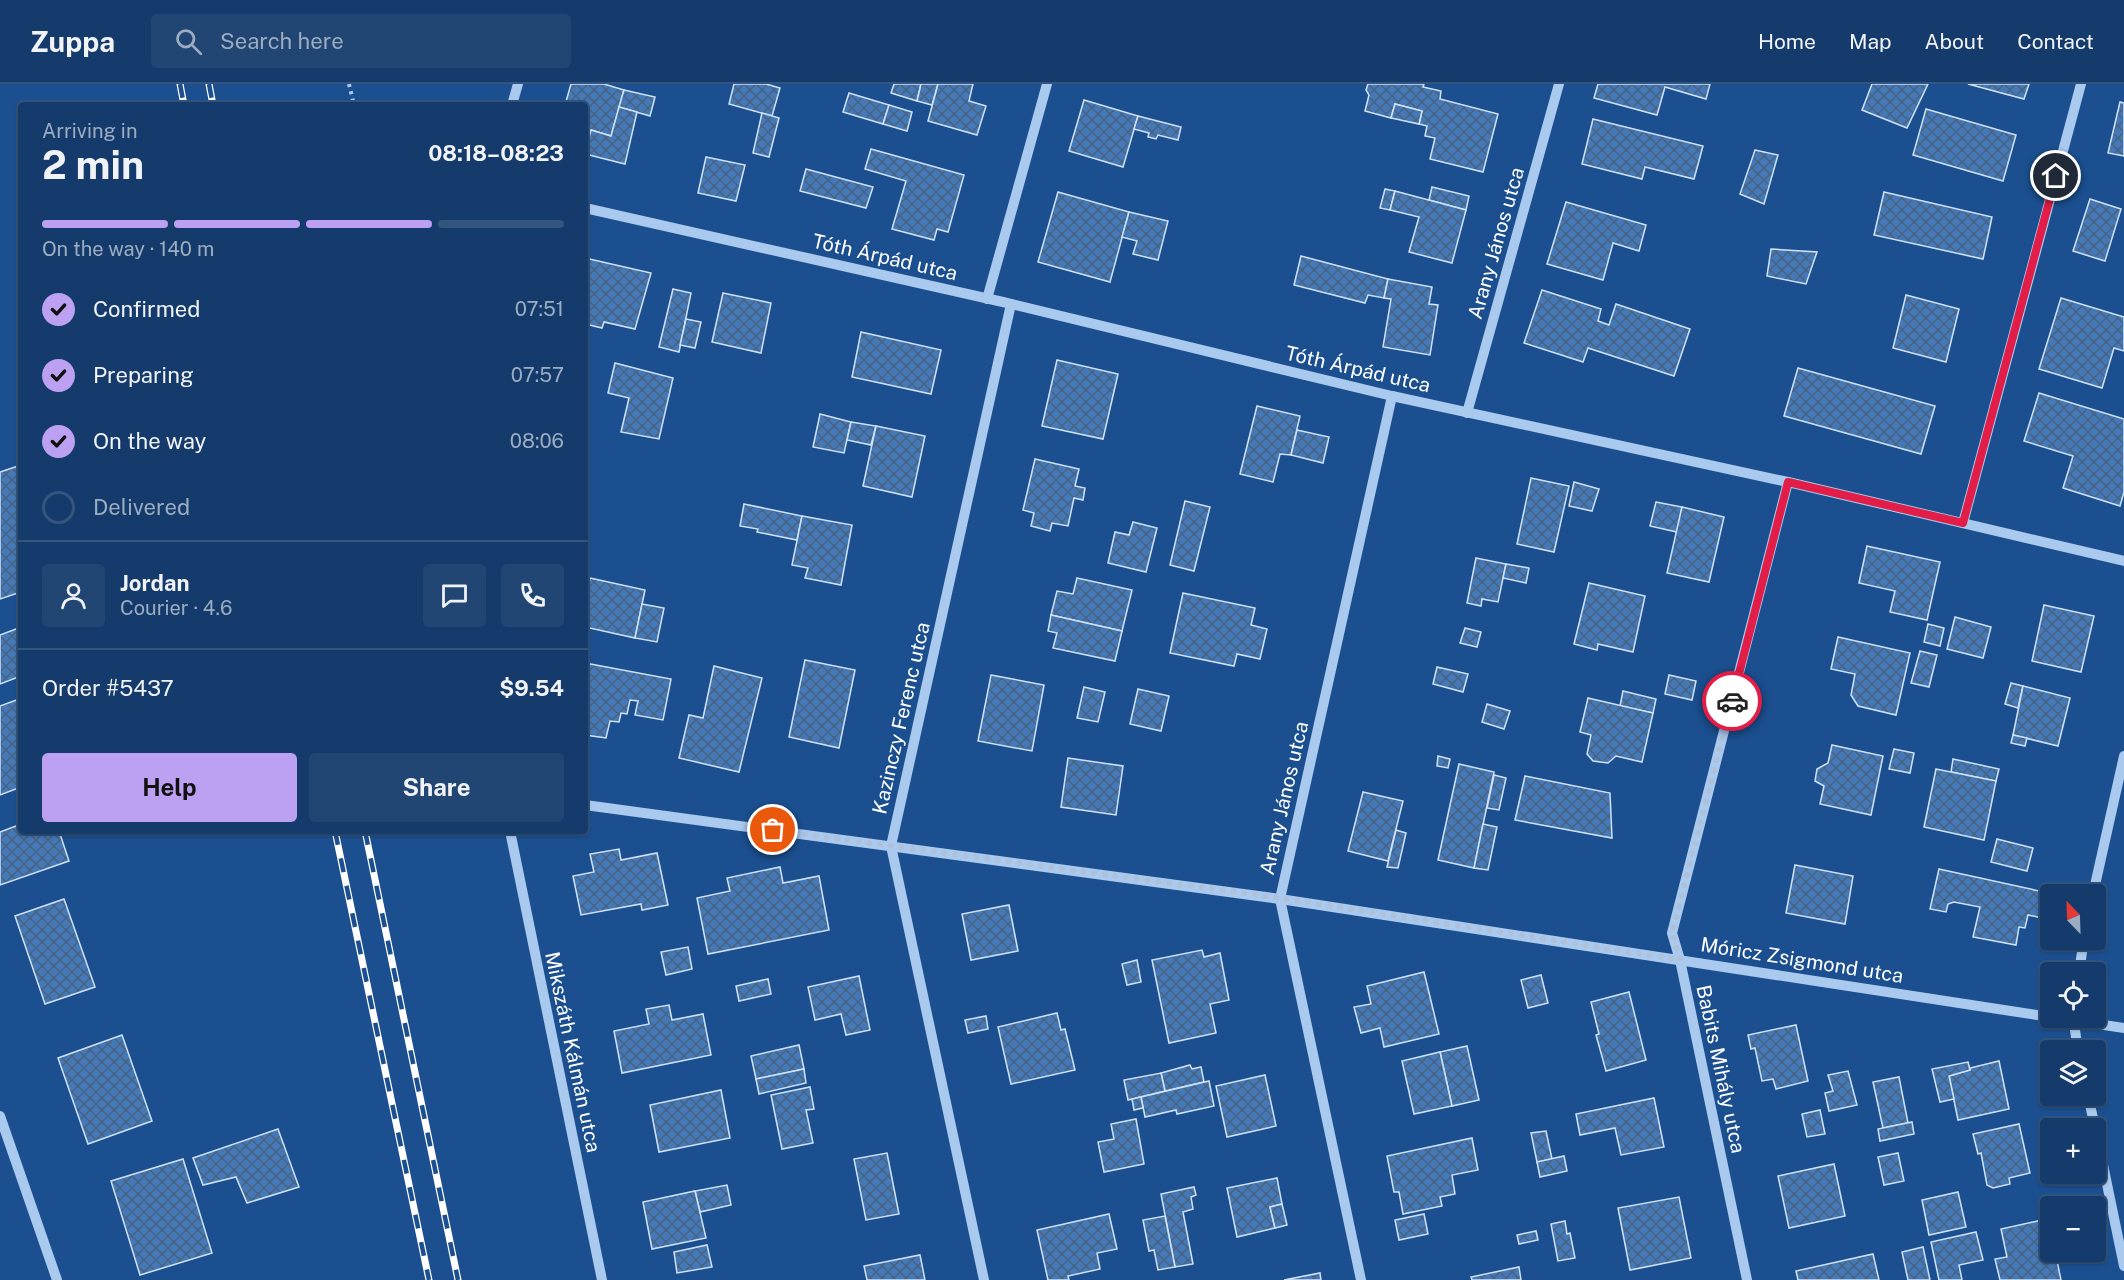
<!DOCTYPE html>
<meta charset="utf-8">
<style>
body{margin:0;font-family:"Public Sans",sans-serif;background:#214673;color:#f1f3f6;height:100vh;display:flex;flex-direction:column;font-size:22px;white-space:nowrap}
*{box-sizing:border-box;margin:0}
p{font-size:20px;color:#9dadc1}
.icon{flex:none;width:33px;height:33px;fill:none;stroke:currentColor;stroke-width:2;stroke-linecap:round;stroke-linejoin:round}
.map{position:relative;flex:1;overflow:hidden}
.drawer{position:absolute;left:18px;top:18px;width:570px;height:732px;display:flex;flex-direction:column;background:#143b6b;border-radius:6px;box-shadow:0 2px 4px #0004,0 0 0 2px #33557e}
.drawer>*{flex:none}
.needle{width:39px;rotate:337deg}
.fabs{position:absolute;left:2040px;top:800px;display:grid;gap:12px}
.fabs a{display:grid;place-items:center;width:66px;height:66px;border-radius:6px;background:#143b6b;box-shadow:0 2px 4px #0004,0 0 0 2px #33557e;font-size:30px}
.pin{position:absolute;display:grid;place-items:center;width:51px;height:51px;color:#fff;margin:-26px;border:3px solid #fff;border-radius:50%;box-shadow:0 2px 6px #0007}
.courier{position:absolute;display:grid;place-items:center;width:60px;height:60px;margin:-30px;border:4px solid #e11d48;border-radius:50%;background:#fff;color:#222;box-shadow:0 2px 8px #0007}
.summary em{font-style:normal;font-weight:700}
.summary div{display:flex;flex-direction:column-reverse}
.summary{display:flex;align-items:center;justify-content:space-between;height:102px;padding:0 24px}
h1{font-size:39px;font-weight:700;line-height:45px}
.bar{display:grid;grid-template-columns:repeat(4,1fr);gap:9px 6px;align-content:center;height:72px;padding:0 24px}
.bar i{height:8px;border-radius:4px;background:#33557e}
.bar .current{background:#bca0f2}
.bar p{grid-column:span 4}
.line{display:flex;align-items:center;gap:15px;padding:0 24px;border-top:2px solid #33557e}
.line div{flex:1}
.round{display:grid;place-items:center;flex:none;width:63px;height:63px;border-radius:6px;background:#214673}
ol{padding:0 24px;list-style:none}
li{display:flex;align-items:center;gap:18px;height:66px}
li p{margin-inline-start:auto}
li .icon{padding:6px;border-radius:50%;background:#bca0f2;color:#111;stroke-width:4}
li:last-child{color:#9dadc1}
li i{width:33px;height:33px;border:3px solid #33557e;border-radius:50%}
.primary-button{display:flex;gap:12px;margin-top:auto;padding:12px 24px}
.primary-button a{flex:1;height:69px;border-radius:6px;background:#bca0f2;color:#111;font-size:24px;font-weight:700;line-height:69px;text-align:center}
.primary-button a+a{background:#214673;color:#f1f3f6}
header{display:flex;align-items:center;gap:36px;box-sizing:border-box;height:84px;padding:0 30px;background:#143b6b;border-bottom:2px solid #33557e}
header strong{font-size:28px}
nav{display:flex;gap:33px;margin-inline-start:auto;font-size:21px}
.search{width:420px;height:54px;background:#214673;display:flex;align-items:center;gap:15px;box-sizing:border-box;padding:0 21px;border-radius:6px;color:#9dadc1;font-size:22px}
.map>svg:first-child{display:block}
.building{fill:url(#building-cross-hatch);stroke:#cfe3fa;stroke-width:1.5}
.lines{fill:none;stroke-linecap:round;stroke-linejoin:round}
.path{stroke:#a9c9ee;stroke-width:4;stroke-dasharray:3 4.5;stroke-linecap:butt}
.minor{stroke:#a9c9ee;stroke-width:10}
.rail-casing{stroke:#fff;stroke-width:7}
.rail{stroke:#1b4f8f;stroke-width:4.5;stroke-dasharray:14;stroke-linecap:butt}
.done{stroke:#afc1d8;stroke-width:6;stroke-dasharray:0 10.8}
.route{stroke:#e11d48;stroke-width:8}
.labels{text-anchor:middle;stroke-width:4.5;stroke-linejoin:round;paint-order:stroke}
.street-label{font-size:20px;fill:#fff;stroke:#1b4f8f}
</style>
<header>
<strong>Zuppa</strong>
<div class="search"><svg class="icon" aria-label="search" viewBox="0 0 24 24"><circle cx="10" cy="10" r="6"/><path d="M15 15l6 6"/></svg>Search here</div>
<nav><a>Home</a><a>Map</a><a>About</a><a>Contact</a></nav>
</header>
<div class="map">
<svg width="2124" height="1196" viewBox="0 0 2124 1196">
<defs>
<pattern id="building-cross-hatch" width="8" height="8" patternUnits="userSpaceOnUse" patternTransform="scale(1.5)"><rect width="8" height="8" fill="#4478b7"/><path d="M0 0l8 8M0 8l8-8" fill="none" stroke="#486282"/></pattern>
</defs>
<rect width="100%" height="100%" fill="#1b4f8f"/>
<g class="building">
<path d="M571 0H604L624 6 611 52 591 46 589 54 585 53V21H565Z"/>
<path d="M734 0H766L780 4 772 32 729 20Z"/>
<path d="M894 0H921L917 17 891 9Z"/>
<path d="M921 0H938L932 21 917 17Z"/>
<path d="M938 0H973L969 17 986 22 977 51 928 37Z"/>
<path d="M1368 0H1424L1423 3 1441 7 1440 15 1498 30 1483 88 1430 75 1435 54 1425 52 1427 42 1419 40 1422 27 1395 20 1391 34 1365 27 1369 11 1366 6Z"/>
<path d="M1598 0H1710L1706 15 1665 3 1657 31 1594 14Z"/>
<path d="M1872 0H1928L1907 44 1862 26Z"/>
<path d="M1968 0H2029L2024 15Z"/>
<path d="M624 6 655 13 650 32 619 23Z"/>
<path d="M849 9 889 21 883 40 843 28Z"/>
<path d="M1084 16 1138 32 1123 83 1069 67Z"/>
<path d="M2120 18 2124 19V72L2108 69Z"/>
<path d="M1395 20 1422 27 1419 40 1391 34Z"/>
<path d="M889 21 912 28 907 47 883 40Z"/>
<path d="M619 23 637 28 625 80 585 70 591 46 611 52Z"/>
<path d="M1926 25 2016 51 2003 97 1913 71Z"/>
<path d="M762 29 779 34 769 73 753 69Z"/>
<path d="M1138 32 1181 43 1178 56 1158 51 1156 55 1148 53 1149 49 1134 45Z"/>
<path d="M1593 35 1703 62 1694 95 1645 83 1642 95 1582 80Z"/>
<path d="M871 65 964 91 948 148 937 145 934 156 892 145 906 97 865 85Z"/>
<path d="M1755 66 1778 71 1764 120 1740 110Z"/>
<path d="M706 73 745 81 736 117 698 109Z"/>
<path d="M806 85 873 103 866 124 800 107Z"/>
<path d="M1432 103 1469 112 1466 126 1429 116Z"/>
<path d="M1385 105 1395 107 1390 126 1380 124Z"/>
<path d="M1395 107 1466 126 1452 179 1409 168 1419 133 1390 126Z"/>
<path d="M1058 108 1129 128 1110 198 1038 178Z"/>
<path d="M1884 108 1992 133 1983 175 1874 151Z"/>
<path d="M2090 115 2121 125 2105 177 2073 167Z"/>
<path d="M1566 118 1646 141 1639 167 1613 159 1603 196 1547 180Z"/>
<path d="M1129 128 1168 137 1158 176 1133 170 1137 157 1122 153Z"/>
<path d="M1771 165 1817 168 1806 200 1767 192Z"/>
<path d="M1301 172 1388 195 1384 214 1368 211 1365 219 1294 201Z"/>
<path d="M585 174 651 189 635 245 604 238 602 244 585 240Z"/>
<path d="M1388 195 1432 203 1429 220 1438 221 1430 271 1383 263 1391 215 1384 214Z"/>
<path d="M673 205 691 209 679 268 659 263Z"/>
<path d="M1542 206 1601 225 1598 237 1609 241 1616 220 1690 245 1674 292 1588 264 1583 278 1524 259Z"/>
<path d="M723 209 771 219 761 269 712 258Z"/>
<path d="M1906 211 1959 225 1946 278 1893 264Z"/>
<path d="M2061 214 2124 233V267L2114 264 2102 304 2039 285Z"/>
<path d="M686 235 701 238 695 264 680 261Z"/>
<path d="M861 248 941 266 931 310 852 293Z"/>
<path d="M1057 276 1118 290 1103 355 1042 342Z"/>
<path d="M615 279 673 294 659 355 621 348 629 314 608 309Z"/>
<path d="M1798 284 1935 322 1921 370 1784 332Z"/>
<path d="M2039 309 2124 335V408L2120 422 2063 404 2073 372 2024 357Z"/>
<path d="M1257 322 1300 332 1291 371 1280 370 1273 398 1240 390Z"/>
<path d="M820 330 851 338 844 369 813 363Z"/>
<path d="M851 338 876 342 871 361 847 356Z"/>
<path d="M876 342 925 352 912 413 863 402Z"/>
<path d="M1297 346 1329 353 1323 379 1291 371Z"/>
<path d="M1035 375 1079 385 1075 402 1085 404 1083 416 1074 414 1068 442 1052 439 1050 447 1031 442 1034 429 1023 426Z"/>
<path d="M21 381V508L0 515V388Z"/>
<path d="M1531 394 1569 402 1554 468 1517 460Z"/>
<path d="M1574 398 1599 405 1592 427 1569 422Z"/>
<path d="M1185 417 1210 423 1194 487 1170 481Z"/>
<path d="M1656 418 1682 423 1677 448 1650 442Z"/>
<path d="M744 420 802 432 797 456 757 448 758 445 740 442Z"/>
<path d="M1682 423 1724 433 1709 498 1667 489Z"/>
<path d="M802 432 852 441 841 501 805 494 808 484 792 481Z"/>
<path d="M1133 438 1157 444 1146 488 1108 479 1115 448 1129 451Z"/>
<path d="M1867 462 1940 478 1927 536 1890 528 1895 507 1859 499Z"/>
<path d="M1476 474 1506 480 1498 518 1482 515 1481 522 1467 519Z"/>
<path d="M1506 480 1529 484 1526 499 1503 494Z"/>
<path d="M590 494 645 506 635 554 585 543V518Z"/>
<path d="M1077 494 1132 506 1122 547 1051 531 1057 507 1073 510Z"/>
<path d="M1589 499 1645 512 1633 568 1598 560 1597 566 1574 560Z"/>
<path d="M1183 509 1255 524 1251 541 1267 545 1260 575 1237 570 1234 582 1170 569Z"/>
<path d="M642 520 664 524 657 558 635 554Z"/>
<path d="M2044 521 2094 532 2081 588 2032 577Z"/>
<path d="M1051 531 1122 547 1115 577 1053 564 1057 549 1048 547Z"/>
<path d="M1955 533 1991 543 1983 574 1947 565Z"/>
<path d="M1928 540 1944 544 1940 562 1924 558Z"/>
<path d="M21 543V592L0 600V551Z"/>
<path d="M1465 544 1481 548 1477 563 1460 559Z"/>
<path d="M1838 553 1910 569 1896 631 1858 622 1851 611 1855 590 1831 585Z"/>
<path d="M1920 567 1937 571 1929 603 1911 599Z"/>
<path d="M805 576 855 586 839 664 789 653Z"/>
<path d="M585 579 671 595 663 636 635 631 638 617 630 616 627 630 621 629 619 638 610 637 606 654 585 651Z"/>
<path d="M714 582 762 594 739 688 679 674 689 631 703 634Z"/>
<path d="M1437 583 1468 590 1463 608 1433 600Z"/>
<path d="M991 591 1044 601 1032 667 978 657Z"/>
<path d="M1669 591 1696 597 1692 616 1665 610Z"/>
<path d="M2011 599 2023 602 2018 624 2005 620Z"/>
<path d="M2023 602 2070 614 2058 662 2013 651Z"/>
<path d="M1084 603 1105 608 1098 638 1077 634Z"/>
<path d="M1138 605 1169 612 1161 647 1130 640Z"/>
<path d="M1623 607 1656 615 1653 629 1620 622Z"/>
<path d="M1588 614 1653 629 1642 678 1616 672 1608 679 1593 677 1587 670 1591 651 1580 648Z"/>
<path d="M19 615 21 703 0 711V622Z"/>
<path d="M1487 620 1510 627 1504 645 1482 638Z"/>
<path d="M2013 651 2027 654 2025 662 2011 659Z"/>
<path d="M1832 661 1883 672 1871 731 1820 720 1824 702 1815 697 1817 685 1828 679Z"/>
<path d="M1894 665 1914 669 1910 689 1889 685Z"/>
<path d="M1438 672 1450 675 1448 684 1437 682Z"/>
<path d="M1068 674 1123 682 1116 731 1061 723Z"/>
<path d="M1953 675 1999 685 1996 697 1951 688Z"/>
<path d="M1459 680 1494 688 1474 784 1438 776Z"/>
<path d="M1936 685 1996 697 1984 756 1924 743Z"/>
<path d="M1494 691 1506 694 1499 726 1487 724Z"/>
<path d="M1525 692 1610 709 1612 754 1515 736Z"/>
<path d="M1363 708 1403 717 1388 777 1348 767Z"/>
<path d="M21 740V747H59L69 777 0 801V748Z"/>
<path d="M1483 740 1497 743 1488 786 1474 784Z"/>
<path d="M1396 746 1406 749 1398 784 1387 783Z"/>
<path d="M1997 755 2033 764 2027 787 1991 778Z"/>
<path d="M619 765 621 776 657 769 668 821 642 826 641 820 581 831 573 792 594 788 590 770Z"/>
<path d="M1795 781 1853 792 1845 840 1786 829Z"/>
<path d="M780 783 783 799 819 792 829 846 708 870 697 814 730 807 727 794Z"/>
<path d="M1939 785 2053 810H2050L2047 835 2028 831 2025 844 2019 843 2016 861 1973 853 1980 823 1954 818 1948 820 1946 828 1930 825Z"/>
<path d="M64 815 95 903 45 920 15 832Z"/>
<path d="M1009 821 1018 867 971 876 962 830Z"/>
<path d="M688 863 692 885 666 891 661 868Z"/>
<path d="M1202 866 1204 873 1220 869 1229 916 1210 920 1216 949 1169 959 1152 876Z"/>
<path d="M1137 876 1141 898 1127 901 1122 880Z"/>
<path d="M1424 888 1439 950 1384 963 1380 944 1361 949 1354 923 1371 920 1367 902Z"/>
<path d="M1541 891 1548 919 1528 924 1521 896Z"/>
<path d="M859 892 870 946 846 951 841 930 815 936 808 903Z"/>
<path d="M768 895 771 910 739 917 736 902Z"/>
<path d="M1629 908 1646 976 1606 987 1596 951 1599 950 1591 918Z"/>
<path d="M669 921 672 936 703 930 711 971 622 989 614 947 649 940 646 925Z"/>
<path d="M1057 929 1061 946 1065 945 1075 986 1011 1000 998 943Z"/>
<path d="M986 932 988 945 968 949 965 936Z"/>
<path d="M1796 941 1808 997 1776 1005 1773 995 1762 997 1755 964 1751 965 1748 951Z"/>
<path d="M122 951 152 1037 88 1060 58 974Z"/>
<path d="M799 961 804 985 756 995 751 972Z"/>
<path d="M1467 962 1479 1016 1452 1022 1440 968Z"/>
<path d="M1440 968 1452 1022 1414 1030 1402 977Z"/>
<path d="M1999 977 2009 1025 1958 1036 1949 992 1970 986V984Z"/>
<path d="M1968 978 1970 986 1949 992 1954 1015 1940 1018 1932 985Z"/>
<path d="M1190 981 1192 985 1201 983 1204 998 1165 1007 1161 989Z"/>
<path d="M804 985 806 999 759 1010 756 995Z"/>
<path d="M1848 987 1857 1021 1829 1027 1825 1009 1833 1007 1828 991Z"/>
<path d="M1161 989 1165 1007 1128 1016 1124 996Z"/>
<path d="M1265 991 1276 1042 1227 1053 1216 1002Z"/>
<path d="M1899 993 1908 1039 1883 1044 1873 998Z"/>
<path d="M1209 997 1214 1022 1177 1030 1176 1026 1145 1033 1141 1013Z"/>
<path d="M810 1003 814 1025 806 1026 813 1059 782 1065 771 1011Z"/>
<path d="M721 1006 730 1054 659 1068 650 1021Z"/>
<path d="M1141 1013 1143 1024 1134 1026 1132 1015Z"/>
<path d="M1654 1014 1664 1063 1621 1071 1615 1044 1580 1051 1576 1030Z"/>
<path d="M1820 1026 1825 1050 1807 1053 1802 1030Z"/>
<path d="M1136 1035 1144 1080 1104 1088 1098 1058 1114 1055 1111 1040Z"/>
<path d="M1912 1038 1914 1050 1880 1057 1878 1045Z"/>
<path d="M2019 1040 2030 1089 2009 1094 2010 1100 1993 1104 1987 1101 1981 1069 1978 1070 1973 1050Z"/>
<path d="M278 1045 299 1103 247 1119 236 1093 203 1101 193 1074Z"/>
<path d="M1546 1047 1552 1075 1537 1078 1531 1049Z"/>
<path d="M1472 1054 1478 1086 1452 1091 1455 1110 1440 1113 1442 1122 1403 1130 1399 1108H1394L1387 1072Z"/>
<path d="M887 1069 899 1130 866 1136 854 1075Z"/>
<path d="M1898 1069 1904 1097 1884 1101 1878 1073Z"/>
<path d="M1564 1072 1567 1087 1540 1093 1537 1078Z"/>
<path d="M183 1075 212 1169 140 1191 111 1097Z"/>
<path d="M1834 1080 1845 1132 1789 1144 1778 1092Z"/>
<path d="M1277 1094 1282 1120 1270 1123 1275 1144 1237 1153 1227 1104Z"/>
<path d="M727 1101 731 1121 700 1128 695 1107Z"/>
<path d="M1194 1103 1196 1111 1191 1113 1193 1125 1183 1128 1193 1180 1175 1183 1161 1110Z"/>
<path d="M695 1107 706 1154 652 1165 643 1118Z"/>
<path d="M1958 1108 1966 1143 1929 1151 1922 1116Z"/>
<path d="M1679 1113 1691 1174 1630 1186 1618 1124Z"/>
<path d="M1282 1120 1287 1141 1275 1144 1270 1123Z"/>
<path d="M1109 1130 1117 1165 1097 1169 1100 1185 1068 1192 1069 1196H1048L1037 1146Z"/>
<path d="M1424 1130 1428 1150 1399 1156 1395 1136Z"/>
<path d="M1165 1132 1175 1183 1158 1186 1154 1166 1149 1167 1143 1136Z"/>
<path d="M2047 1135 2050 1148V1167H2055L2061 1196H2000L1995 1175 2007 1173 2001 1145Z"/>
<path d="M1565 1137 1567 1150 1570 1149 1575 1174 1558 1177 1551 1140Z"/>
<path d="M1536 1147 1538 1156 1519 1160 1517 1151Z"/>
<path d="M1976 1148 1983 1176 1959 1181 1962 1196H1939L1931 1158Z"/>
<path d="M707 1161 712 1183 677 1189 674 1168Z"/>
<path d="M1923 1163 1930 1196H1908L1902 1168Z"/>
<path d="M1873 1170 1879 1196H1798L1796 1187Z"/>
<path d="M920 1171 925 1196H867L864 1182Z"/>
<path d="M1519 1183 1521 1196H1472L1471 1193Z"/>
<path d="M1320 1189 1321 1196H1284Z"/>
</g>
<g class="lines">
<path class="path" d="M349 0 354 21"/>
<g class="minor">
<path d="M512 21 518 0"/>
<path d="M585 124 1003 218 1392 312 1788 398 2124 477"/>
<path d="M987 215 1047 0"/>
<path d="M1467 329 1559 0"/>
<path d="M1963 439 2081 0"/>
<path d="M585 721 1280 815 2050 933"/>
<path d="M510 747 602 1196"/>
<path d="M2093 810 2124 672"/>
<path d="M2079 888 2084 855"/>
<path d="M2052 933 2124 944"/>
<path d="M2073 933 2078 966"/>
<path d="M2088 1011 2095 1044"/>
<path d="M0 1032 57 1196"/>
<path d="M2096 1047 2124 1182"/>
<path d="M984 1196 891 762 1011 220"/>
<path d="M1361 1196 1280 815 1392 312"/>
<path d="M1747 1196 1680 876 1672 849 1788 398"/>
</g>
<g class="rail-casing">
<g id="rail">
<path d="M180 0 184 21"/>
<path d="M209 0 213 21"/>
<path d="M335 747 429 1196"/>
<path d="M365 747 458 1196"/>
</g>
</g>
<use href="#rail" class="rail"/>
</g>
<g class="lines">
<path class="done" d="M773 746 1280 814 1680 876 1672 849 1732 617"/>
<path class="route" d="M1732 617 1788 398 1963 439 2056 92"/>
</g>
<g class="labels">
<g class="street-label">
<text transform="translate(1496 159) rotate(-74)" y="7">Arany János utca</text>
<text transform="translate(885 173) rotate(13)" y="7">Tóth Árpád utca</text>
<text transform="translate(1358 285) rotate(13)" y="7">Tóth Árpád utca</text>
<text transform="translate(901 634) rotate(-77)" y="7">Kazinczy Ferenc utca</text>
<text transform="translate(1284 714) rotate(-77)" y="7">Arany János utca</text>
<text transform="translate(1802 876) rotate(9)" y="7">Móricz Zsigmond utca</text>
<text transform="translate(573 968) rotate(78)" y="7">Mikszáth Kálmán utca</text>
<text transform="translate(1721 985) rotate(78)" y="7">Babits Mihály utca</text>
</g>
</g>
</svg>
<div class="fabs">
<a><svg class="needle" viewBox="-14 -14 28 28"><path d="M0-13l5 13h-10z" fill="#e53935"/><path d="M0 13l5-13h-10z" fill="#9dadc1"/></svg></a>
<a><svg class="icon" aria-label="locate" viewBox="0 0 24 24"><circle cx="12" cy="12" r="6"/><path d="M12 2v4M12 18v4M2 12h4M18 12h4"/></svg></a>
<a><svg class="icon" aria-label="layers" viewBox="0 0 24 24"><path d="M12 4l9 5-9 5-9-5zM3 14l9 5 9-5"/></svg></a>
<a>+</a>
<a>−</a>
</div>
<div class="pin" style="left:773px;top:746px;background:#ea580c"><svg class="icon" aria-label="bag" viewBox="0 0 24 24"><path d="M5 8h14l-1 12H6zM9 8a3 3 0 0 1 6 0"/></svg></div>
<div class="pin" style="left:2056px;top:92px;background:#1f2937"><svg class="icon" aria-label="home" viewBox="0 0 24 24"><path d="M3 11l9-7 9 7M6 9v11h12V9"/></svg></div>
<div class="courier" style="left:1732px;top:617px"><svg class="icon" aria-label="car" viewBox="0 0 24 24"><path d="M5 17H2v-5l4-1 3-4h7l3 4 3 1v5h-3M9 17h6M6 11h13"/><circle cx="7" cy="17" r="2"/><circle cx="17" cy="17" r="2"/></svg></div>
<section class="drawer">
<div class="summary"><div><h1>2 min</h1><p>Arriving in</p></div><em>08:18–08:23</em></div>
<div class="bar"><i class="current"></i><i class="current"></i><i class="current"></i><i></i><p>On the way · 140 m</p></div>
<ol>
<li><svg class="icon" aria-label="check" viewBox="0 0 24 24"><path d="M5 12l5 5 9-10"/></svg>Confirmed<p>07:51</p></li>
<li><svg class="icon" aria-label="check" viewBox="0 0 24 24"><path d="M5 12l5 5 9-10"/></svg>Preparing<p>07:57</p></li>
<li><svg class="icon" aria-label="check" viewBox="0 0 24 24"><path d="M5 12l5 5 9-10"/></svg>On the way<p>08:06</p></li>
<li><i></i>Delivered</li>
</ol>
<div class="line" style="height:108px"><a class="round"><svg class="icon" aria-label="person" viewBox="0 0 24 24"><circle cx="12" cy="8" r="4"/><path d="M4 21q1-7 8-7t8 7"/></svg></a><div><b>Jordan</b><p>Courier · 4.6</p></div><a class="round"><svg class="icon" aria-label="chat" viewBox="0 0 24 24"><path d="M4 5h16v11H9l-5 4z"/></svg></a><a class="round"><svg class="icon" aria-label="phone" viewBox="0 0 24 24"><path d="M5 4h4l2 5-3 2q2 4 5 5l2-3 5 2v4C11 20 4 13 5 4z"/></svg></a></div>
<div class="line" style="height:78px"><div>Order #5437</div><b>$9.54</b></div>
<div class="primary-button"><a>Help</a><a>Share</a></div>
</section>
</div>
